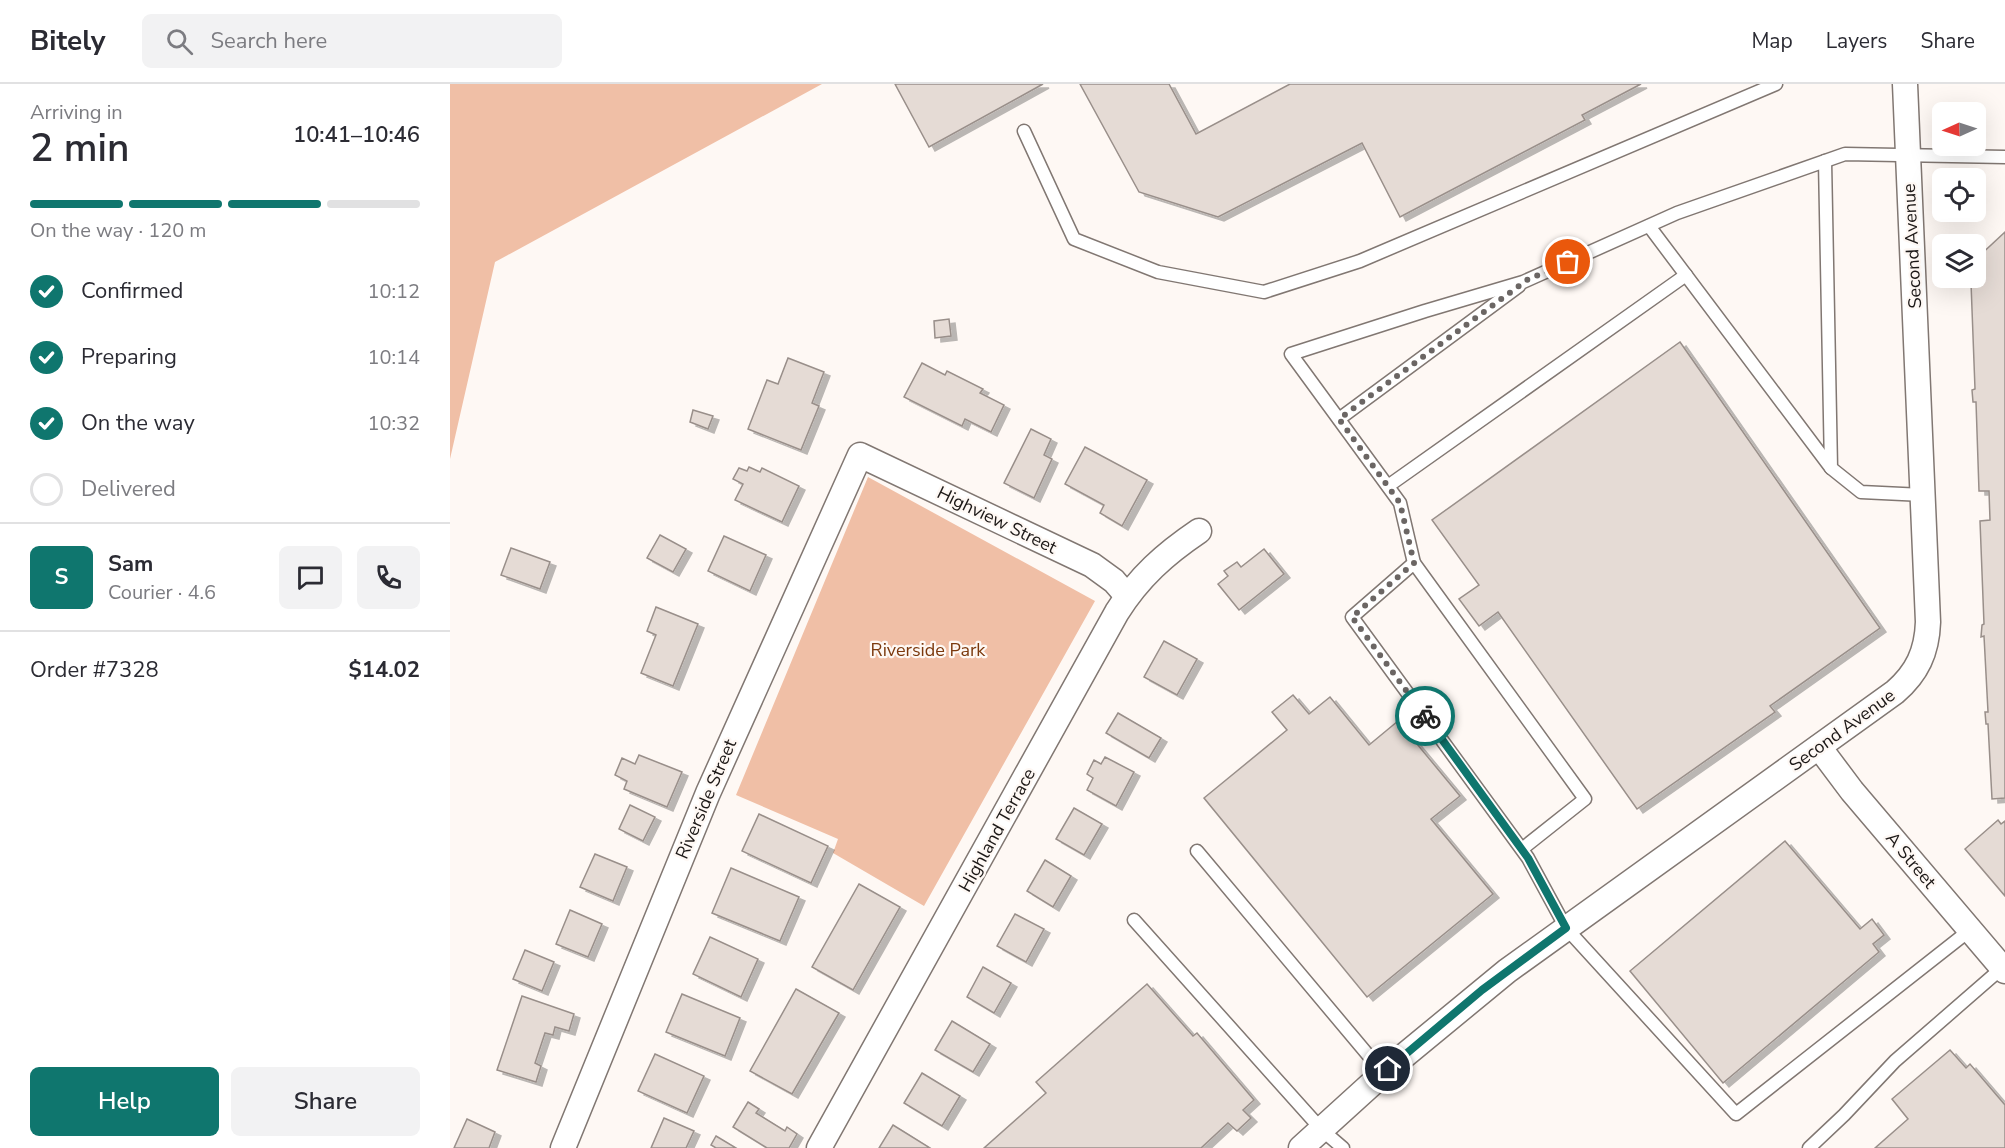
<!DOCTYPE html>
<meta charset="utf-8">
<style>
body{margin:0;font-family:"Nunito Sans",sans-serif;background:#f2f2f3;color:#2b2b33;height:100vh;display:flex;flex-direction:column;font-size:22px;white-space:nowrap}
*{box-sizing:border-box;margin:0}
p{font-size:20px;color:#7c7c81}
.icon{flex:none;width:33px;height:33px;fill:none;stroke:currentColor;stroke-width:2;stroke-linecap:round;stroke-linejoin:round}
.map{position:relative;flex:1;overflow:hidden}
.panel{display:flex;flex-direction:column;background:#fff;width:450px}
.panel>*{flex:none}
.needle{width:39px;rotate:267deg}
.fabs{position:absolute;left:1482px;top:18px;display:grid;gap:12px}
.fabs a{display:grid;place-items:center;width:54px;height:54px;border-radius:9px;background:#fff;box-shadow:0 6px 24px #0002;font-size:30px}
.pin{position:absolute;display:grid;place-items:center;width:51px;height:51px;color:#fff;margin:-26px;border:3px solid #fff;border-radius:50%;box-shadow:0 2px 6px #0007}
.courier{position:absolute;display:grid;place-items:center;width:60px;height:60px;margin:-30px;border:4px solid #0f766e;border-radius:50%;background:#fff;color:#222;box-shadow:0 2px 8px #0007}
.overview em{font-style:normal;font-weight:600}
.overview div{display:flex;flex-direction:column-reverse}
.overview{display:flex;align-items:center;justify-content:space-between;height:102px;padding:0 30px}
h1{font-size:39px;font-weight:600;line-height:45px}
.bar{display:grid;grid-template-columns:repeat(4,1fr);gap:9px 6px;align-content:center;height:72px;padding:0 30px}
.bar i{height:8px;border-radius:4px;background:#e1e1e2}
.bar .selected{background:#0f766e}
.bar p{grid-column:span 4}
.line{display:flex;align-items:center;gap:15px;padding:0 30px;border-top:2px solid #e1e1e2}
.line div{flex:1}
.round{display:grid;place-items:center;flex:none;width:63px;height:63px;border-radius:9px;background:#f2f2f3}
ol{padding:0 30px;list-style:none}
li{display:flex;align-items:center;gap:18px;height:66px}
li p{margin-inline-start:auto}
li .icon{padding:6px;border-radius:50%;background:#0f766e;color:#fff;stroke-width:4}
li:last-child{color:#7c7c81}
li i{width:33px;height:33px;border:3px solid #e1e1e2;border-radius:50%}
.action{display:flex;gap:12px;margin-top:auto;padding:12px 30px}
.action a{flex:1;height:69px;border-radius:9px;background:#0f766e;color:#fff;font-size:24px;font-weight:600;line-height:69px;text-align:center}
.action a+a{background:#f2f2f3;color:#2b2b33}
header{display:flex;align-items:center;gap:36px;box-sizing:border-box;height:84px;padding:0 30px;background:#fff;border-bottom:2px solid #e1e1e2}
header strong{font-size:28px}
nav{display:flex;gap:33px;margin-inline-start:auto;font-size:21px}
.search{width:420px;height:54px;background:#f2f2f3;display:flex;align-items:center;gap:15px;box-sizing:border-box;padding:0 21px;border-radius:9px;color:#7c7c81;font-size:22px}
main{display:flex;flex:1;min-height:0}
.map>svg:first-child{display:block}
.green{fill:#f0bfa6}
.building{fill:#e5dbd5;stroke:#998f8a;stroke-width:1.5;filter:url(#shadow)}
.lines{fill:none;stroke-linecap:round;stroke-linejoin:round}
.service-casing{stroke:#817772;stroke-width:15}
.minor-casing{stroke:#817772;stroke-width:27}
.service{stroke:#fff;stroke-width:12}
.minor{stroke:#fff;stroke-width:24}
.done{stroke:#6b6664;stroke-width:6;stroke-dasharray:0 10.8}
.route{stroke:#0f766e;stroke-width:8}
.labels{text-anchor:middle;stroke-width:4.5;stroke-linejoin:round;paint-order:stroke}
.street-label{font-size:18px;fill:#1c1817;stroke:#fef8f4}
.park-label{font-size:18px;fill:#7c390d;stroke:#fef8f4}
</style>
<header>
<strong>Bitely</strong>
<div class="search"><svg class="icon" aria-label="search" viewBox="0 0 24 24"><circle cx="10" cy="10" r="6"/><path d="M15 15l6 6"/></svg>Search here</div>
<nav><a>Map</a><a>Layers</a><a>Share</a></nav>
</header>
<main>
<section class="panel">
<div class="overview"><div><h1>2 min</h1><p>Arriving in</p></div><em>10:41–10:46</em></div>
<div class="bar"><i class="selected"></i><i class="selected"></i><i class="selected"></i><i></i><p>On the way · 120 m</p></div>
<ol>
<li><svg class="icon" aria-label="check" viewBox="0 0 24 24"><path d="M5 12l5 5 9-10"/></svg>Confirmed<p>10:12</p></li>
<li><svg class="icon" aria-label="check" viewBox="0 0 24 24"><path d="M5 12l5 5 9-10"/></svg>Preparing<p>10:14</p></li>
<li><svg class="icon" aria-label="check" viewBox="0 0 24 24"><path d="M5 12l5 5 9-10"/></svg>On the way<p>10:32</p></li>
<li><i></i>Delivered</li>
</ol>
<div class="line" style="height:108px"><b class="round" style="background:#0f766e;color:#fff">S</b><div><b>Sam</b><p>Courier · 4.6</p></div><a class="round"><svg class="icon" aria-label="chat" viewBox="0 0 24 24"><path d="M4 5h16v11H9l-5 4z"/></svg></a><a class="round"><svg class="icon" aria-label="phone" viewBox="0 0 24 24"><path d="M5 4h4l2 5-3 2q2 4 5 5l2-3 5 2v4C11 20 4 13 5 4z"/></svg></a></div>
<div class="line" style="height:78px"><div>Order #7328</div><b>$14.02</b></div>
<div class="action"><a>Help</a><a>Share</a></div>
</section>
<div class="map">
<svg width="1555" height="1064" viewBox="0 0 1555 1064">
<defs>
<filter id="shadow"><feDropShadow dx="6" dy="4" stdDeviation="0" flood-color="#0004"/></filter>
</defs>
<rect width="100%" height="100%" fill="#fef8f4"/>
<g class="green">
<path d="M0 0H372L45 178 0 375Z"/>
<path d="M418 393 645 517 474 822 383 769 388 755 286 711Z"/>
</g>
<g class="building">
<path d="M445 0H593L479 63Z"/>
<path d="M630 0H719L746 50 840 0H1191L1132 31 1135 36 950 133 912 59 768 133 689 108Z"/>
<path d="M1555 148V714L1542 715 1538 640H1536L1535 628H1538L1534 552 1531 553 1532 541 1534 540 1530 437 1540 436 1539 407H1529L1526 318H1523L1522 306 1525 305 1521 199H1518V194H1526V175Z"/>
<path d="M499 235 501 252 485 254 484 237Z"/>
<path d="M1230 258 1430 544 1320 622 1325 628 1187 725 1048 528 1029 542 1009 515 1029 501 982 436Z"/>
<path d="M338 274 374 288 362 319 369 322 351 366 298 345 317 296 328 300Z"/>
<path d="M472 279 495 291 497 287 533 305 530 309 554 321 541 348 515 335 512 342 454 313Z"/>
<path d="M243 326 263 332 258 345 240 338Z"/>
<path d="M581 345 601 355 594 371 602 375 584 414 554 399Z"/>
<path d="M635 363 697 396 672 442 650 429 654 421 615 400Z"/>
<path d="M299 383 310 388 312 384 349 402 332 438 285 416 293 400 283 395 289 384 297 387Z"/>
<path d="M210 451 236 465 223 488 197 474Z"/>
<path d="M274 452 316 471 300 507 258 487Z"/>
<path d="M61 464 100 478 90 505 51 491Z"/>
<path d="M814 465 834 490 789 526 768 500 778 492 774 487 787 478 791 483Z"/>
<path d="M206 523 248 540 223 602 191 589 206 551 197 547Z"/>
<path d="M714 557 747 575 727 611 694 593Z"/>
<path d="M843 611 859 630 880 613 919 661 948 637 1010 712 981 735 1043 810 917 913 754 714 837 646 822 628Z"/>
<path d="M668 629 711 654 699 674 656 649Z"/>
<path d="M189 671 232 688 217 723 174 705 177 697 165 691 172 674 185 680Z"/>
<path d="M655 673 684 688 666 722 637 706 643 694 637 690 644 676 651 680Z"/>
<path d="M180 721 205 733 193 757 169 745Z"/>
<path d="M624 724 652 740 634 771 606 755Z"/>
<path d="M309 730 378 762 361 799 292 767Z"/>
<path d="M1548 736 1551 740 1555 737V812L1515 765Z"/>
<path d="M1335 757 1410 845 1422 835 1434 851 1423 860 1429 868 1273 999 1180 887Z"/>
<path d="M145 770 177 783 163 817 130 803Z"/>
<path d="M595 776 621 792 603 823 577 807Z"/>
<path d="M281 784 349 813 330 857 262 829Z"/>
<path d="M409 800 450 823 403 906 362 883Z"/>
<path d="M120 826 152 840 138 873 106 860Z"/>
<path d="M565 830 594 845 576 878 547 862Z"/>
<path d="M260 853 308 875 291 913 243 890Z"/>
<path d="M75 866 104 878 92 907 63 895Z"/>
<path d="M533 883 561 899 544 929 517 913Z"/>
<path d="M697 900 743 952 747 949 804 1016 793 1026 801 1034 787 1047 778 1039 751 1064H534L596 1009 586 998Z"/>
<path d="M346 905 389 929 342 1010 300 987Z"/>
<path d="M232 910 290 934 275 972 216 948Z"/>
<path d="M72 912 124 930 119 947 105 943 103 951 95 949 85 979 91 982 86 998 47 986Z"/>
<path d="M502 937 540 960 523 988 485 966Z"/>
<path d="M1500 966 1516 984 1520 980 1555 1021V1064H1425L1458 1035 1442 1015Z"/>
<path d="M205 970 254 992 237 1029 188 1007Z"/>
<path d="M472 989 510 1012 492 1042 454 1019Z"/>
<path d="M298 1018 309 1025 306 1029 335 1047 337 1043 347 1050 339 1064H317L283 1043Z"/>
<path d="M214 1034 244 1047 236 1064H201Z"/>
<path d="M17 1035 45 1048 39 1064H4Z"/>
<path d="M443 1041 480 1064H429Z"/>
<path d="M266 1052 286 1064H266L261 1061Z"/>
</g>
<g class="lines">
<g class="service-casing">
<g id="service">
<path d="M574 47 624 155 708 188 814 208 910 177 1326 0"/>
<path d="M1375 77 1381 384 1411 408 1473 411"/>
<path d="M1199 142 1381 384"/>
<path d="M889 335 1069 202"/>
<path d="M938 402 1236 191"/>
<path d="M964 479 950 419 841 270 975 227 1073 198 1227 129 1395 70 1555 73"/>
<path d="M1072 765 1135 715 964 479 902 533 1078 774 1116 844 1286 1030 1520 846"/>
<path d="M747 767 934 990"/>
<path d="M684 836 872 1046 893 1064"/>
<path d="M1359 1064 1394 1031 1445 977 1552 884"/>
</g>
</g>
<g class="minor-casing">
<g id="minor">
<path d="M1369 663 1402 707 1555 887"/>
<path d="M113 1064 258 709 410 371 642 481 664 497 677 512"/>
<path d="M369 1064 667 528C689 493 715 470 749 447"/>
<path d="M851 1064 938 985 1057 887 1445 608C1467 589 1477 568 1478 538L1455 0"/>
</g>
</g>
<use href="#service" class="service"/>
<use href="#minor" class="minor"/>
</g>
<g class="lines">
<path class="done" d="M975 632 902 533 964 479 950 419 889 335 1077 196 1118 178"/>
<path class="route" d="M938 985 1032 906 1116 844 1078 774 975 632"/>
</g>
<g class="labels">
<g class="street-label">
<text transform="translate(1462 162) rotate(-93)" y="6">Second Avenue</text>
<text transform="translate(547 436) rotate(26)" y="6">Highview Street</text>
<text transform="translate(1392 646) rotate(-36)" y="6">Second Avenue</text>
<text transform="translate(256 715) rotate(-67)" y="6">Riverside Street</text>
<text transform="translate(547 746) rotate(-61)" y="6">Highland Terrace</text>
<text transform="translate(1461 776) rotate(50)" y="6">A Street</text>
</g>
<g class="park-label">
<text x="478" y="572">Riverside Park</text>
</g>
</g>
</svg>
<div class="fabs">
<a><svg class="needle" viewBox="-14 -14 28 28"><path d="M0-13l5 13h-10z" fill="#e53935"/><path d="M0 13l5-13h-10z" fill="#7c7c81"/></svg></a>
<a><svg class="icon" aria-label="locate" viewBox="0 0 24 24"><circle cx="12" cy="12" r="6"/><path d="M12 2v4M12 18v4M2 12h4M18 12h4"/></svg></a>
<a><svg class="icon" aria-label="layers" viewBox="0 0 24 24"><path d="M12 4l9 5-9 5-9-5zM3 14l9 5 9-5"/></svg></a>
</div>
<div class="pin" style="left:1118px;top:178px;background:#ea580c"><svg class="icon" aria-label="bag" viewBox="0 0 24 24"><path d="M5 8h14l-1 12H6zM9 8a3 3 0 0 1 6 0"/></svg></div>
<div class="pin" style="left:938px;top:985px;background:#1f2937"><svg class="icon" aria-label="home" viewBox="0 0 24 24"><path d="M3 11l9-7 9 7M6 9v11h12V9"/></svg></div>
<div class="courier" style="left:975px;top:632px"><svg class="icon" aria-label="bike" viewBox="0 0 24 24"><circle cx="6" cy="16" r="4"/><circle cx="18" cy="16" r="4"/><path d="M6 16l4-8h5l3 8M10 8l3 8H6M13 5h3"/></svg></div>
</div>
</main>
